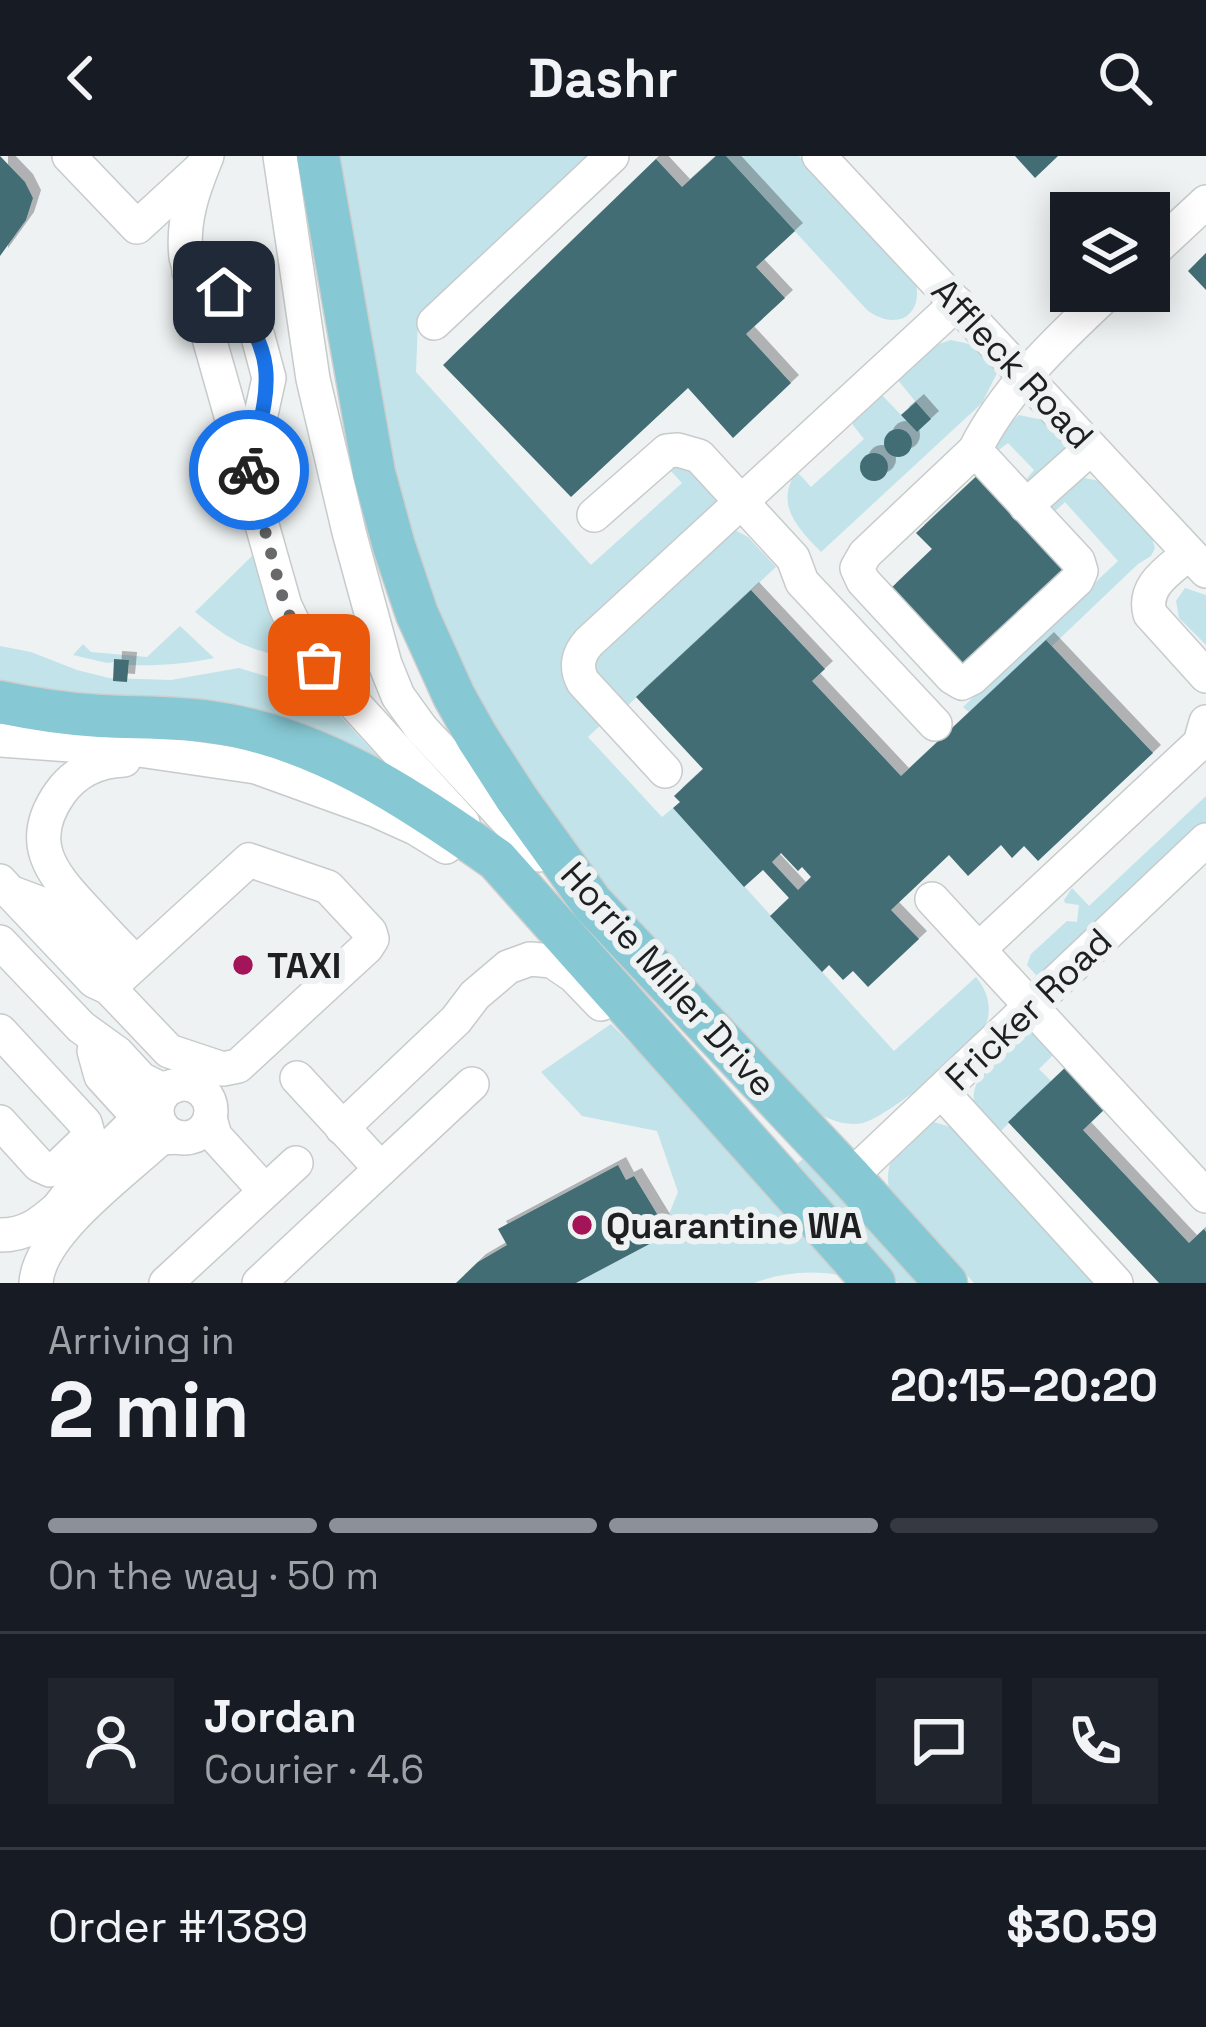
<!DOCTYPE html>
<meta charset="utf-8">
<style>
body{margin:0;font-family:"Space Grotesk",sans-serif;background:#20242c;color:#f1f3f6;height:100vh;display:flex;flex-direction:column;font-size:45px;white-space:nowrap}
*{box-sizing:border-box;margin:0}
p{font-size:39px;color:#9ea1a6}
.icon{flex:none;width:66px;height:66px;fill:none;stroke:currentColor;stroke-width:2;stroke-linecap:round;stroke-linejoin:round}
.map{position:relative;height:1127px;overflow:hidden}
.sheet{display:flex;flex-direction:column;background:#171b24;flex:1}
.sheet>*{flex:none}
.controls{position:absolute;left:1050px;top:36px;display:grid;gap:24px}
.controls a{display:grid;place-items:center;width:120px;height:120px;border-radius:0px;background:#171b24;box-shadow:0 6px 30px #0003;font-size:60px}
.pin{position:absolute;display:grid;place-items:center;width:102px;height:102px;color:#fff;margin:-51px;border-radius:24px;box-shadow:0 6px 18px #0006}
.courier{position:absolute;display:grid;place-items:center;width:120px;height:120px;margin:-60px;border:9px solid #1a73e8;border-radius:50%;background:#fff;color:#222;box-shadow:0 3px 15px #0007}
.headline em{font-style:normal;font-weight:700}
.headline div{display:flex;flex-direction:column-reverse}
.headline{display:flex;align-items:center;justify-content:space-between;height:204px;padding:0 48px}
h1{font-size:78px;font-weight:700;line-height:90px}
.bar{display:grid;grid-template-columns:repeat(4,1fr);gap:18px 12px;align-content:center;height:144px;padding:0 48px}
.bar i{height:15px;border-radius:9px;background:#363941}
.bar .selected{background:#8c9099}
.bar p{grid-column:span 4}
.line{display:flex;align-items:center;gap:30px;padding:0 48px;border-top:3px solid #363941}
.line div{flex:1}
.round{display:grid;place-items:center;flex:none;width:126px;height:126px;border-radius:0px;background:#20242c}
header{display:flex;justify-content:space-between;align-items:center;height:156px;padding:0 48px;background:#171b24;font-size:54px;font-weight:700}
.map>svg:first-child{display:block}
.green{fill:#c2e3e9}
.building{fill:#436d75;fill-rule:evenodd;filter:url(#shadow)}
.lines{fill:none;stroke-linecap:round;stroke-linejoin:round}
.minor-casing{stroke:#c7cbcb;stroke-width:36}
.major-casing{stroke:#cecece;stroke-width:45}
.minor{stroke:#fff;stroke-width:33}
.major{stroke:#86c8d3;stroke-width:42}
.done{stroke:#67696a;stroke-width:12;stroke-dasharray:0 21.6}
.route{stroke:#1a73e8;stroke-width:15}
.poi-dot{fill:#a41458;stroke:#eef2f3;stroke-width:4.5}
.labels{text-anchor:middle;stroke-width:12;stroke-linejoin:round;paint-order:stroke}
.street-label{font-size:36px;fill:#1e1f20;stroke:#eef2f3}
.poi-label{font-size:36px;font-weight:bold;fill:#1e1f20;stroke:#eef2f3;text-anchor:start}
</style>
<header><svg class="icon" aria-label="back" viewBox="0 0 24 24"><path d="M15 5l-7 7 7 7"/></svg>Dashr<svg class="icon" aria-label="search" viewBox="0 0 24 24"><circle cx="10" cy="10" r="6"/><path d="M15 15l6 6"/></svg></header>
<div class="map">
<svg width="1206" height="1127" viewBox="0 0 1206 1127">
<defs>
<filter id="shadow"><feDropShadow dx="8" dy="-8" stdDeviation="0" flood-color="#0004"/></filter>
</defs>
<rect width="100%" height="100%" fill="#eef2f3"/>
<g class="green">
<path d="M329 0H595L418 165 416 216 591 409 682 327 669 313 677 308 688 306 718 337 717 346 579 479 604 566 588 581 662 661 673 652 894 895 976 821C988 835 994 856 983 874 972 894 885 962 863 967 843 971 825 962 809 952L585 712 530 643 417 431Z"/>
<path d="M726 0H799L915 123C925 160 896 176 867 154Z"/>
<path d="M951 184 974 189 999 213 982 247 821 396C799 373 775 350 795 318H799L811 331 864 283 853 269V264L881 238 901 259 915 245 897 223 930 191Z"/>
<path d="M1019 259 1047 265 1069 290 1030 333 1024 326 1034 314 1008 287 996 296 992 284Z"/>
<path d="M1080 321 1104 326 1151 379 1155 392 1151 400 1138 408 1052 490 1046 484 969 556 963 551 1118 405 1065 346 1052 358 1043 353Z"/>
<path d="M733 373 748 381 776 411 624 553 594 523 590 501Z"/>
<path d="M254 398 292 499 290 501C243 493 232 485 195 456Z"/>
<path d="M1185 432 1206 439V489L1179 462 1176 445Z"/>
<path d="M180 470 214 502C185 508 159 510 129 509L128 504 107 507 73 499 83 488 91 496 147 501Z"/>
<path d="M0 490 31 496 77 514 109 522 171 524 239 512 301 531 320 542 338 558 388 611 0 534Z"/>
<path d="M1206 640V668L1046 818 1036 819 1027 809 1031 798 1067 765 1077 766 1079 749 1065 747 1064 744 1072 732 1089 750Z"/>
<path d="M611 868 714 972 841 1115 838 1119C809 1114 782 1117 754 1127H576L659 1083 678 1036 657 975 582 960 541 916Z"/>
<path d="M1030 877 1036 879 1054 898 1039 913 1051 925 996 980C990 974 980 965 977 957 962 922 1002 898 1024 878Z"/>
<path d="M934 966 954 972 1101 1127H974L889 1033C885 1009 893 997 910 981 919 973 922 968 934 966Z"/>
<path d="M806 1000 925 1127H898L792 1013Z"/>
</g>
<g class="building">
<path d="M0 0 25 26 33 42 26 64 0 100Z"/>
<path d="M716 0H726L795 75 756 111 785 142 746 178 791 227 733 282 688 232 571 341 443 209 656 3 682 31Z"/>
<path d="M1015 0H1058L1035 22Z"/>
<path d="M1206 97V134L1188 115Z"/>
<path d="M916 246 931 263 917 276 901 259Z"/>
<circle cx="898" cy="287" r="14"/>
<circle cx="874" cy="311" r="14"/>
<path d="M981 316 1071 413 962 515 888 435 932 393 916 377Z"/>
<path d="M751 434 825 513 812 525 901 620 1046 484 1153 597 1038 705 1024 690 1012 702 1001 689 968 720 949 699 891 754 919 783 868 831 853 815 843 824 829 809 822 816 770 760 789 742 763 714 744 731 673 652 680 646 674 640 703 613 636 541ZM781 697 798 715 802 711 811 721 798 734 772 706Z"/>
<path d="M114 503 129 504 127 526 113 525Z"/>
<path d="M1067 910 1106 952 1083 974 1189 1087 1204 1073 1206 1076V1127H1159L1008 966Z"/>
<path d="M618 1009 626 1024 634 1020 662 1066 653 1072 659 1083 576 1127H456L478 1106 507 1089 498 1073Z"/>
</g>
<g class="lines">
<g class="minor-casing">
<g id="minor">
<path d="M69 0 137 71 200 13"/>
<path d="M207 0C193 34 182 64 186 101L285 450 302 485 319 509 463 667"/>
<path d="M280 0 313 223 349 376 385 508 398 540 421 572 539 699"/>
<path d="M819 0 1206 415"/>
<path d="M1149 99 1206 46"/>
<path d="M189 116 224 136 245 158 258 181 269 222 250 308"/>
<path d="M434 167 612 0"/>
<path d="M975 294 1078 405 1081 415 1077 424 972 522 962 527 952 521 863 425 857 412 865 398Z"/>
<path d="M975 294C1005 233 1061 181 1110 135"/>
<path d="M1026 350 1091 292"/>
<path d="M594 359 667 295 678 294 699 300 793 402 802 426 935 568"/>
<path d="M1189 397C1170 414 1142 429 1150 458L1206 520"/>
<path d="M0 584 139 594 256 611 375 654 415 672 446 691"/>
<path d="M124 604C98 605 75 616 60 637 26 685 50 716 84 752 101 771 118 789 136 807"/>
<path d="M665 615 583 526C575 511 578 498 589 486L957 147"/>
<path d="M0 725 10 736 94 825 109 832 169 895 223 913 238 910 367 791 372 783 370 776 328 731 249 704 109 832 103 816 39 747 10 736"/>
<path d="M932 743 1206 1040"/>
<path d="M0 786 81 871 117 897 141 923 161 933 175 930"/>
<path d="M979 793 1200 587 1206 566"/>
<path d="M0 875 85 967 89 981 59 1010 50 1014 39 1009 0 966"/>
<path d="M297 922 381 1013"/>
<circle cx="184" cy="955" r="27"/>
<path d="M941 935 1116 1127"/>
<path d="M210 962 215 980 265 1035"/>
<path d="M342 972 456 864 475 839 508 811 530 803 552 805 574 820 601 848"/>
<path d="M850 1021 1206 684"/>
<path d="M58 1052 92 1008 134 967 132 954 101 920 94 895"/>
<path d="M0 1079C29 1079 43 1065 64 1047"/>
<path d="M36 1127C39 1078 119 1020 155 987L162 982 178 981"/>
<path d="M166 1127 296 1007"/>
<path d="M259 1127 472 928"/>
</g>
</g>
<g class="major-casing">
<g id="major">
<path d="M318 0 374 317 394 390 417 458 454 540 477 581 517 643 592 747 850 1021 946 1127"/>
<path d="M0 546C33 553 66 558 100 560 137 562 174 561 210 566 317 580 411 643 497 704L874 1127"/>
</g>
</g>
<use href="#minor" class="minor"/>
<use href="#major" class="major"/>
</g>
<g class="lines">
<path class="done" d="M249 314 285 450 302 485 319 509"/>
<path class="route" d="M224 136C285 201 267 236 249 314"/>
</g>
<g class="poi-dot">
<circle cx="243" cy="809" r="12"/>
<circle cx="582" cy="1069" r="12"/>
</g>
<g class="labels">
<g class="street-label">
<text transform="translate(1013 207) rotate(47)" y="13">Affleck Road</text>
<text transform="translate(669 823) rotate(48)" y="13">Horrie Miller Drive</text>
<text transform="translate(1028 853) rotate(-44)" y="13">Fricker Road</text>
</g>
<g class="poi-label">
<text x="267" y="822">TAXI</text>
<text x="606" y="1082">Quarantine WA</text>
</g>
</g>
</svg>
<div class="controls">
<a><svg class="icon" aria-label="layers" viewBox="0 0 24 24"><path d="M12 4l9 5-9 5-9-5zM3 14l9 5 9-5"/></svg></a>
</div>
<div class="pin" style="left:319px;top:509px;background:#ea580c"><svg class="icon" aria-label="bag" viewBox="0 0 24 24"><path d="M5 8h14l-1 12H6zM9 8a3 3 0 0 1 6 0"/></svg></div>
<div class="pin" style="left:224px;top:136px;background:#1f2937"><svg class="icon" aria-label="home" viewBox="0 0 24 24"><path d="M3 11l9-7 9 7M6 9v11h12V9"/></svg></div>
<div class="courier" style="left:249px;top:314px"><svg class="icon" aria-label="bike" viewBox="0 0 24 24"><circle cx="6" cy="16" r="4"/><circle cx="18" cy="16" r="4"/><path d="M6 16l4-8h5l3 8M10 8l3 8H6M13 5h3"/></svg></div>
</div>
<section class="sheet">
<div class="headline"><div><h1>2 min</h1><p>Arriving in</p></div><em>20:15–20:20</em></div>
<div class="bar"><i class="selected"></i><i class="selected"></i><i class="selected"></i><i></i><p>On the way · 50 m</p></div>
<div class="line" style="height:216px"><a class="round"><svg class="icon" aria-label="person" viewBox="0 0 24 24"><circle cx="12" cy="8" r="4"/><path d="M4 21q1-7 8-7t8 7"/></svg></a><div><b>Jordan</b><p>Courier · 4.6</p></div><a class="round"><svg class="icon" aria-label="chat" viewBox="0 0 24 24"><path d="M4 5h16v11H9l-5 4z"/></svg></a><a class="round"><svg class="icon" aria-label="phone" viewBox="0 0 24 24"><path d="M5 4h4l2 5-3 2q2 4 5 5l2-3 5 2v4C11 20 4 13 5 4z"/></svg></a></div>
<div class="line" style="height:156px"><div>Order #1389</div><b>$30.59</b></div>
</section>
